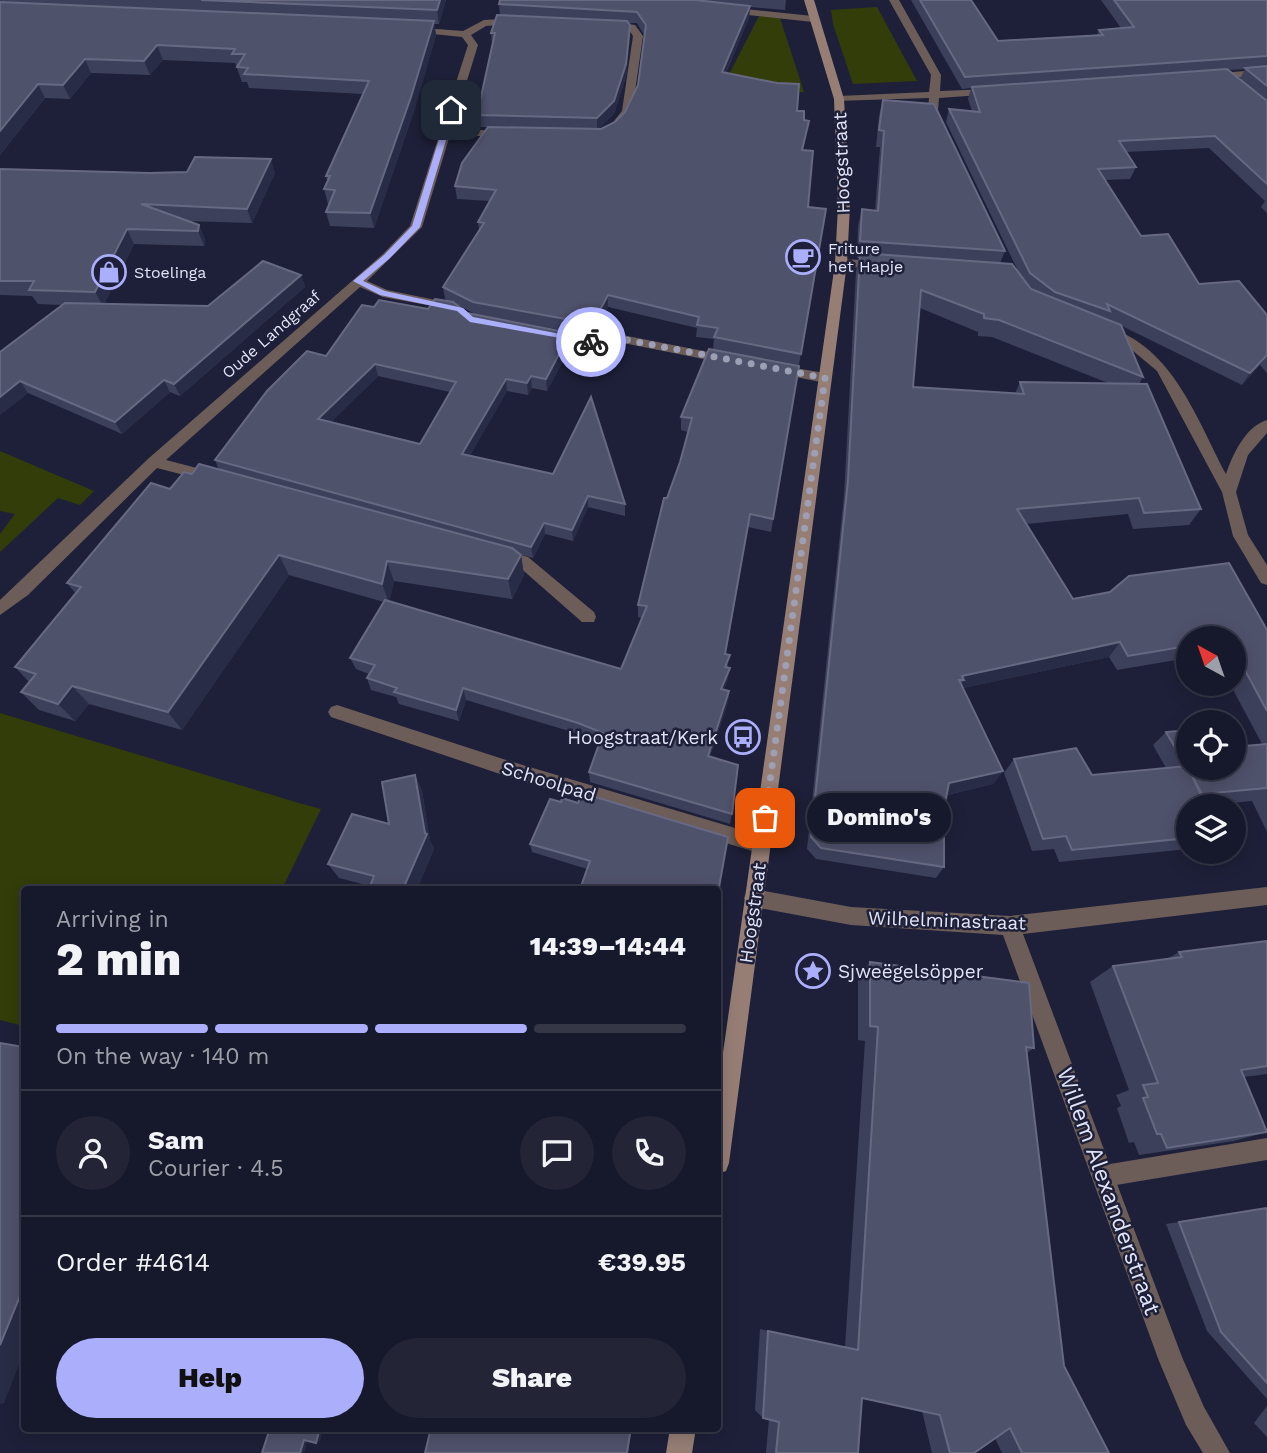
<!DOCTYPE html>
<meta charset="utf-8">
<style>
body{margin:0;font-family:"Work Sans",sans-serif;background:#232537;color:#f1f3f6;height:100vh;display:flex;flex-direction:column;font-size:26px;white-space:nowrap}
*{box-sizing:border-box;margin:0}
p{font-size:23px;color:#9ea0a9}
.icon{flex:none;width:38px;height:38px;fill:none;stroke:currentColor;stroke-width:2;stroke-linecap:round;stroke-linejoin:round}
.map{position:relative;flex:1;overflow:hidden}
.side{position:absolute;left:21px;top:886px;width:700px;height:546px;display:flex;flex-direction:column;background:#16182b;border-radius:7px;box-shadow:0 4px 18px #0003,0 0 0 2px #353747}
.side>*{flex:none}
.needle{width:46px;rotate:320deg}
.controls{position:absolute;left:1176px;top:626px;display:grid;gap:14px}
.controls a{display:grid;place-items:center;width:70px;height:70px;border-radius:50%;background:#16182b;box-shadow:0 4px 18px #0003,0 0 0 2px #353747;font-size:35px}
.pin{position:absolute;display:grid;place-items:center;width:60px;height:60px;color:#fff;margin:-30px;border-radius:14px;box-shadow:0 4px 10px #0006}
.courier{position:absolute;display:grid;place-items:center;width:70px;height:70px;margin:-35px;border:5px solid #abaffb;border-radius:50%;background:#fff;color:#222;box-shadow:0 2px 9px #0007}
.bubble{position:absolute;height:49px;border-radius:24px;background:#16182b;box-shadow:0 4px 18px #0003,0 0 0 2px #353747;font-size:23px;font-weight:800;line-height:49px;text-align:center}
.overview em{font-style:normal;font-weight:800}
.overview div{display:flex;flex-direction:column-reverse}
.overview{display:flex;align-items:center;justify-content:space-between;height:119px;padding:0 35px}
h1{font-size:46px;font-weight:800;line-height:52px}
.bar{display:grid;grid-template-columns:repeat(4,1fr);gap:10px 7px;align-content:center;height:84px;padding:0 35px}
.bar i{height:9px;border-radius:5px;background:#353747}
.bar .on{background:#abaffb}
.bar p{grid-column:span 4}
.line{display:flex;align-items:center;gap:18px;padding:0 35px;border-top:2px solid #353747}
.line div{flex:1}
.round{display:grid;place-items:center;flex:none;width:74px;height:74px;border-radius:37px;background:#232537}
.cta{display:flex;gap:14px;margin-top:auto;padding:14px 35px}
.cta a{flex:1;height:80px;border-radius:42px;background:#abaffb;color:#111;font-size:28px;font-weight:800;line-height:80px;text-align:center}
.cta a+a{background:#232537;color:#f1f3f6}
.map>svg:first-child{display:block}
.green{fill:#323d09}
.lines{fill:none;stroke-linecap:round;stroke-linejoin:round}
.lane{fill:#6c5d58;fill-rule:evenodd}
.street{fill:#6c5d58;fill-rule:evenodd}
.secondary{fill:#967e75;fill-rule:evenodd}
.wall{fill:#3d405b;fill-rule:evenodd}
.shaded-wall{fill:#292c46}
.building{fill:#4f526b;stroke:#666981;stroke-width:2;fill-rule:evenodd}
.route{fill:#abaffb}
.done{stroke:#9d9fb4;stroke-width:7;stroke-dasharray:0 12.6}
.labels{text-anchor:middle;stroke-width:5;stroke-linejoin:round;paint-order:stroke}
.far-poi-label{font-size:16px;fill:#e1e4f6;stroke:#1e2039;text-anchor:start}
.far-street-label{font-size:16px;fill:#e1e4f6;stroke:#1e2039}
.street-label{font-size:19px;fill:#e1e4f6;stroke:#1e2039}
.poi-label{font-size:19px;fill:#e1e4f6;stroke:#1e2039;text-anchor:end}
.near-street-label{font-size:23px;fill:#e1e4f6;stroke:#1e2039}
</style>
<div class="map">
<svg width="1267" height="1453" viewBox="0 0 1267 1453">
<rect width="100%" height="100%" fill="#1e2039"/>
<g class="green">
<path d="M877 7 917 81 853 84 833 24 831 10Z"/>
<path d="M759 16 780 18 804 92 785 93 725 82Z"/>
<path d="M0 451 94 491 80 505 58 498 0 552V534L15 514 0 511Z"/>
<path d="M0 713 299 803 321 809 282 889H24V1026L0 1020Z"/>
</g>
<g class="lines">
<g class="lane">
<path d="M687 0H697L698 4 813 16 818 19 813 22 694 9 691 8Z"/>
<path d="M337 705 506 760 762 836 769 839 771 845 769 851 762 854 506 776 331 717 328 712 331 707Z"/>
<path d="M1267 1138V1160L1104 1187 1096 1184 1093 1176 1096 1168 1104 1165Z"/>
</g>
<g class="street">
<path d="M889 0H899L941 75 940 91 991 89 996 92 995 94 939 98 938 111 945 125 940 128 936 127 928 111 929 98 835 101 834 99 839 96 929 92 931 75Z"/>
<path d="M517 18 522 21 520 23 486 26 471 35 478 45 452 129 507 131 512 134 507 137 450 135 422 227 367 281 387 290 460 305V311L383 297 360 287 166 460 220 474 222 478 220 482 215 483 157 468 28 595 0 615V600L149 458 383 254 410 226 468 45 462 37 413 32 410 31V27L463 31 484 20Z"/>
<path d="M608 21 635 25 643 36 632 112 615 129 610 126 622 111 633 36 629 30 605 26V22Z"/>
<path d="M1267 69V75L1211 80 1206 77 1211 74Z"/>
<path d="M841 259 880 261 886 265 880 269 837 266 835 263Z"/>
<path d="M1109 328C1173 347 1197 420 1226 474 1233 454 1245 427 1267 420V433L1248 455 1236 492 1248 535 1267 565V585L1261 583 1233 536 1222 492 1157 371 1132 350 1104 335 1102 332Z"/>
<path d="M547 330 603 341 622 335 729 356 736 360 729 364 623 343 604 349 542 337 540 334Z"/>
<path d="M777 365 825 373 832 378 825 383 772 372 770 369Z"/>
<path d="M499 548 528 557 594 612 596 617 594 622H582L517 565 493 558 491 554Z"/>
<path d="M1267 887V905L1023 934 1182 1357 1204 1407 1230 1453H1203L1186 1425 1159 1361 1003 935 851 925 754 907 747 905 744 898 747 891 754 889 851 907 1010 916Z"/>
</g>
<g class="secondary">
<path d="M804 0H814L844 99 850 206 847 263 729 1163 726 1171 718 1174V1088L835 263 838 206 834 99Z"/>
<path d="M670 1428H696L692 1453H666Z"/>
</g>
</g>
<g class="wall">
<path d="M0 0H446L439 24H434L436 35 414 111 374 228 330 226 326 212 329 204H328L324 189 327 181 326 176 363 94 249 88 247 82H242L235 63 163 60 150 75 91 73 70 99 45 98 0 155Z"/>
<path d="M699 0H786L785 10 750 7 749 18 726 73 797 111 804 120 809 121 803 150 808 207 826 209 799 365 713 349 714 339 696 337 697 328 608 307 599 325 583 321 577 333 475 314 454 303 467 313 571 345 547 391 532 388 528 395 507 391 470 455 625 504V516L588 507 573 541 545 534 533 558 519 554 521 555 524 575 512 599 394 581 389 602 621 669 642 618 638 617V605L667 498 680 462 688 432 681 430V417L799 366 771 532 748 527 726 654 728 667V679L724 689 729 691 728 702 710 756 732 814 730 824 590 782 589 772 600 742 579 734 466 700 459 721 399 704 396 697 371 690 367 678 369 674 356 669 350 658 384 602 289 575 182 730 89 704 75 721 39 710 21 692 29 682 15 667 76 594 67 583 170 489 192 474 219 470 215 460 326 356 374 307 428 309 451 302 445 299 443 287 479 230 478 222 490 201 457 199 455 186 487 127H479L477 115 492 45 491 33 500 15 499 4ZM629 23H637L644 35 638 85 625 112 615 122 601 129H598L614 114 626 77 630 37V25ZM378 376 450 392 420 444 331 422Z"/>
<path d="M911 0H971L998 41 1097 35 1099 30 1121 28 1101 0H1267V213L1261 207 1265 201 1209 148 1126 152 1136 167 1130 179 1105 180 1141 236 1199 284 1267 315V373L1260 365 1242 385 1122 326 1143 377 1139 384 1201 509 1189 525 1133 529 1128 514 1026 524 1073 599 1267 630V832L1252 801 1188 807V849L1059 862 1054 849 1032 851 1004 773 1014 759 1092 775 1166 768 1153 745 1166 732 1188 768 1262 744 1230 684H1234V639H1188V658L1117 670 1109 657 963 688 1003 771 993 784 947 795 944 808V867L936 878 816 859 807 849 844 496 856 271 859 258H857L858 226 862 209 875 211 880 147H876L879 116 883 100 1005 251 1000 263 1020 275 946 122 949 109 972 111 968 99 971 88 962 89ZM1245 69 1240 79 1228 70ZM920 308 978 332V336L992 337 1108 383 1020 382 1015 394 913 387Z"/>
<path d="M0 169 150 173H275L252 223 186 221 199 225 205 240 204 246 134 244 104 304 208 306 301 275 305 287 180 396 170 392 122 434 28 393 0 415 63 305 38 304 32 296 0 295Z"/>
<path d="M415 775 422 791 430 841 434 849 417 889H369L370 886 339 878 328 864 389 824Z"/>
<path d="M561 802 578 803 728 837 587 869 532 852 530 844Z"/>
<path d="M1267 941V1074L1244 1077 1267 1132 1234 1141 1139 1155 1134 1142 1129 1143 1117 1108 1121 1106 1116 1095 1129 1090 1090 982 1113 966 1167 959 1179 952Z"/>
<path d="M870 962 1034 1048 1027 1053 1064 1366 1109 1453H1002L995 1438 974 1453H932L922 1411 862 1398 858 1453H766L769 1419 763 1418 755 1410 760 1329 845 1347 865 1041 858 1040V978Z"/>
<path d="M1266 1208 1267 1211V1399L1207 1331 1166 1224Z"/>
<path d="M1267 1406V1437L1254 1423Z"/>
</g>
<g class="shaded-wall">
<path d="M440 0H446L439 24 437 10Z"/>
<path d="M750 6 749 18 721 84 722 72Z"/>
<path d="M434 21 436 35 414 111 374 228 370 213Z"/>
<path d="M630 25V37L626 77 614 114 597 130V118Z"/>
<path d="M157 45 163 60 150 75 144 61Z"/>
<path d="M85 59 91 73 70 99 63 85Z"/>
<path d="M38 84 45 98 0 155V131Z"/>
<path d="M271 159 275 173 252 223 247 209Z"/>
<path d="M199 225 205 240 204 246 198 231Z"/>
<path d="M127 229 134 244 103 306 95 292Z"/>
<path d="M301 275 305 287 180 396 174 384Z"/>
<path d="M608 295V307L599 325V312Z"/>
<path d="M583 309V321L577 333 576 321Z"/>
<path d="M570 333 571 345 547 391 546 379Z"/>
<path d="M1267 355 1260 365 1242 385 1250 373Z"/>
<path d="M375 364 378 376 322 431 318 419Z"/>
<path d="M531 376 532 388 528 395 527 383Z"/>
<path d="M506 379 507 391 464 465 462 454Z"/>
<path d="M164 380 170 392 122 434 115 422Z"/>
<path d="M20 381 28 393 0 415V397Z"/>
<path d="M588 496V507L573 541 572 530Z"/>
<path d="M544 523 545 534 533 558 531 547Z"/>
<path d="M279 555 289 575 182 730 168 712Z"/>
<path d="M521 555 524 575 512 599 508 579Z"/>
<path d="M387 561 394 581 389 603 382 584Z"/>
<path d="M1120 642 1109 657 959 689 964 680 962 676Z"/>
<path d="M730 668 728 679 720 700 721 689Z"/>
<path d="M72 686 89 704 75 721 58 704Z"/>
<path d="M463 688 466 700 459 721 456 710Z"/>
<path d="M729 691 728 702 706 766 708 756Z"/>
<path d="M1003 771 993 784 941 796 949 783Z"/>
<path d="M415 775 422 791 430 841 434 849 417 889H403L425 833Z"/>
<path d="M24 1286V1352L4 1403 0 1404V1345Z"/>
<path d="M320 1428H324L320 1441 316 1443Z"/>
<path d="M308 1438 304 1453H300L304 1440Z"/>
</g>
<g class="building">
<path d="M201 0H440L437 10Z"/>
<path d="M500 0H695L750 6 722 72 777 83 799 84 797 111H804V120L809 121 802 150 813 151 808 207 826 209 801 354 714 337 718 328 697 325 699 317 608 295 599 312 583 309 576 321 473 302 443 287 484 223 478 222 496 190 455 186 462 163 488 127 601 129 615 122 625 112 638 85 646 25 637 12 499 4Z"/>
<path d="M920 0H971L998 41 1103 35 1099 30 1134 27 1114 0H1267V56L965 77Z"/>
<path d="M0 2 434 21 411 97 370 213 326 212 335 190 324 189 330 176H326L369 81 244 74 248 68 237 67 245 54H232L235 49 157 45 144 61 85 59 63 85 38 84 0 131Z"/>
<path d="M497 15 627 21 630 25 626 64 614 101 597 118 477 115 495 33H491Z"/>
<path d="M1267 66V86L1245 68Z"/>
<path d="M1227 69 1267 101V184L1215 136 1119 141 1136 167 1098 169 1141 236 1168 234 1199 284 1239 281 1267 315V355L1250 373 1107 304 1110 311 1055 292 1030 273 949 109 980 112 972 87Z"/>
<path d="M883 100 934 104 1005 251 860 241 862 209 878 211 884 131 879 130Z"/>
<path d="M195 157 271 159 247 209 141 204 199 225 198 231 127 229 95 292 29 290 34 281H0V169L150 173 187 172Z"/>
<path d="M860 253 1012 264 1031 289 1121 325 1143 377 999 320 984 318V314L921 290 913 387 1024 394 1020 382 1147 384 1201 509 1144 513 1139 498 1017 509 1073 599 1110 592 1129 576 1229 563 1267 630V711L1234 650V639H1188V646L1128 656 1120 642 962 676 964 680H959L1003 771 949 783 944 808V867L821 848 811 837 848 480Z"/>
<path d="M263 261 301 275 174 384 164 380 115 422 20 381 0 397V352L65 303 208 306Z"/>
<path d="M435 299 453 302 467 313 570 333 546 379 531 376 527 383 506 379 462 454 553 474 591 397 625 504 588 496 572 530 544 523 531 547 215 460 267 391 307 351 326 356 362 305 374 307 379 300 428 309ZM375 364 456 382 420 444 318 419Z"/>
<path d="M709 349 799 366 773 519 750 514 725 654 730 655 725 667 730 668 721 689 729 691 708 756 738 765 732 814 589 772 603 733 578 723 463 688 456 710 394 692 397 688 367 678 375 665 350 658 385 600 621 669 647 606 638 605 664 498H667L680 462 692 418 681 417Z"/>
<path d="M199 464 512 548 521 555 508 579 387 561 382 584 279 555 168 712 72 686 58 704 21 692 36 674 15 667 81 587 67 583 151 483 170 489 184 472 192 474Z"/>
<path d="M1188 730V768H1234V747L1267 744V788L1202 794 1187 766H1186L1166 732Z"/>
<path d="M1076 748 1092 775 1187 766 1207 807H1188V838L1072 850 1066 836 1043 839 1014 759Z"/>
<path d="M415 775 425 833 427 834 403 889H369L374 876 328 864 352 814 389 824 382 782Z"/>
<path d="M582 793 728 837 718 893V889H580L590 861 530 844 550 799 561 802 562 798 578 803Z"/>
<path d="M1267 941V1066L1241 1070 1267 1132 1167 1148 1161 1134H1157L1143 1098 1148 1097 1143 1085 1158 1083 1113 966 1182 957 1179 952Z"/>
<path d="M870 962 1029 983 1034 1048 1026 1047 1064 1366 1109 1453H1022L1010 1428 974 1453H950L940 1415 862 1398 858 1453H776L779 1422 763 1418 768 1331 858 1350 878 1027 870 1026Z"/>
<path d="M0 1043 24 1047V1286L0 1345Z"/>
<path d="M1266 1208 1267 1211V1383L1221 1332 1179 1222Z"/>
<path d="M270 1428H320L316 1443 304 1440 300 1453H262Z"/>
<path d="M431 1428H631L627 1453H425Z"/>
</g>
<path class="route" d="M451 108 455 110 420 227 390 258 363 281 385 291 463 308 473 317 591 340H594V344L470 322 457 311 380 295 353 281 384 255 412 226 448 110Z"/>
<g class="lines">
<path class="done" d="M591 342 604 345 622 339 825 378 765 818"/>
</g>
<defs>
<g id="cafe-ring" transform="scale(1.75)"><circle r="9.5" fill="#1e2039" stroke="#abaffb" stroke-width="1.5"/><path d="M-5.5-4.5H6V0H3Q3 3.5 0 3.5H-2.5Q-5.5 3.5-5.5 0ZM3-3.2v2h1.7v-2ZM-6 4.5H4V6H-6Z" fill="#abaffb"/></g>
<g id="shop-ring" transform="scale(1.75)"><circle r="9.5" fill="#1e2039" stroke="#abaffb" stroke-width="1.5"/><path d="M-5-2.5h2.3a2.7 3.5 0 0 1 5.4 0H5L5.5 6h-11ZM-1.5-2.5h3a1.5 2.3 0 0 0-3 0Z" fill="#abaffb"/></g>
<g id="bus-ring" transform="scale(1.75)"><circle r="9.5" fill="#1e2039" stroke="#abaffb" stroke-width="1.5"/><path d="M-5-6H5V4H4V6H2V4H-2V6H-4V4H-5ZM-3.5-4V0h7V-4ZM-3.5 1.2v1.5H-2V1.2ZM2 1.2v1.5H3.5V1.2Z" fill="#abaffb"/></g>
<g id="sight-ring" transform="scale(1.75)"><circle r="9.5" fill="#1e2039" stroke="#abaffb" stroke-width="1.5"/><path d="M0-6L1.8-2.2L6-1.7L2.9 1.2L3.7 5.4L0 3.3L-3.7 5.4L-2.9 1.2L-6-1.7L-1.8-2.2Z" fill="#abaffb"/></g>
</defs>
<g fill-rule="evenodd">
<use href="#cafe-ring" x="803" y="257"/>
<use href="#shop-ring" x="109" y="272"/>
<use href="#bus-ring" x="743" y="737"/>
<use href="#sight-ring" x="813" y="971"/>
</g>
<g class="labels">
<g class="far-poi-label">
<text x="828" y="254">Friture<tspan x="828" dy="18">het Hapje</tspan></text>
<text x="134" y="278">Stoelinga</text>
</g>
<g class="far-street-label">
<text transform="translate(271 334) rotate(-41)" y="6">Oude Landgraaf</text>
</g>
<g class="street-label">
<text transform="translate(841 163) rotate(-92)" y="7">Hoogstraat</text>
<text transform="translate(549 781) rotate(17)" y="7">Schoolpad</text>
<text transform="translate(752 913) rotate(-82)" y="7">Hoogstraat</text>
<text transform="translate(947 920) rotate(2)" y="7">Wilhelminastraat</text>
</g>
<g class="poi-label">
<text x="718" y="744">Hoogstraat/Kerk</text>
<text x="838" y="978" text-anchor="start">Sjweëgelsöpper</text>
</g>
<g class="near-street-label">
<text transform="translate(1109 1191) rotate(70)" y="8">Willem Alexanderstraat</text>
</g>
</g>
</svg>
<div class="controls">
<a><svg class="needle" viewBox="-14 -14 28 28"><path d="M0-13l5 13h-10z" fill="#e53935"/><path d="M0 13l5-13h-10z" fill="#9ea0a9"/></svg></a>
<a><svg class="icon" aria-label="locate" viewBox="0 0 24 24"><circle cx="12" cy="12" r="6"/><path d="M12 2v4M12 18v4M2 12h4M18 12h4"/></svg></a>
<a><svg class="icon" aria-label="layers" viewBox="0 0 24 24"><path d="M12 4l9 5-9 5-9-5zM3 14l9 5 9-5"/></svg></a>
</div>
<div class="pin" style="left:765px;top:818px;background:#ea580c"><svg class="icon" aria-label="bag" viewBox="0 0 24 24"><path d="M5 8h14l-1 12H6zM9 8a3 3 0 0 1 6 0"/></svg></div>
<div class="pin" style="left:451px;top:110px;background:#1f2937"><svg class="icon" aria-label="home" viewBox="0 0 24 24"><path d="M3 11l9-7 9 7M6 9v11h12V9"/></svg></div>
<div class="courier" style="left:591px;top:342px"><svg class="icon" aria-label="bike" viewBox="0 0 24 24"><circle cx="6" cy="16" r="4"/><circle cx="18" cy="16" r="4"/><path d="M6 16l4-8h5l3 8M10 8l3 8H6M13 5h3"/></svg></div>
<div class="bubble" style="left:807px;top:793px;width:144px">Domino's</div>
<section class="side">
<div class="overview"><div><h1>2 min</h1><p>Arriving in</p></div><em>14:39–14:44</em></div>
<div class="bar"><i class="on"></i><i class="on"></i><i class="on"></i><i></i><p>On the way · 140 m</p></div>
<div class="line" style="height:126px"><a class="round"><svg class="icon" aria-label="person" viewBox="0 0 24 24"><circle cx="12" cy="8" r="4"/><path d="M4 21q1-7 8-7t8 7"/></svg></a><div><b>Sam</b><p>Courier · 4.5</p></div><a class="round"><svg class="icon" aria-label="chat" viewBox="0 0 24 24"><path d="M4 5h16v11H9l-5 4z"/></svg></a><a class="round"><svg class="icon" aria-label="phone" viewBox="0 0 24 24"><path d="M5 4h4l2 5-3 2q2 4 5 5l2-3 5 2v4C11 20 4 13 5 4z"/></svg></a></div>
<div class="line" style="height:91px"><div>Order #4614</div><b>€39.95</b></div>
<div class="cta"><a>Help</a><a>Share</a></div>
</section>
</div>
